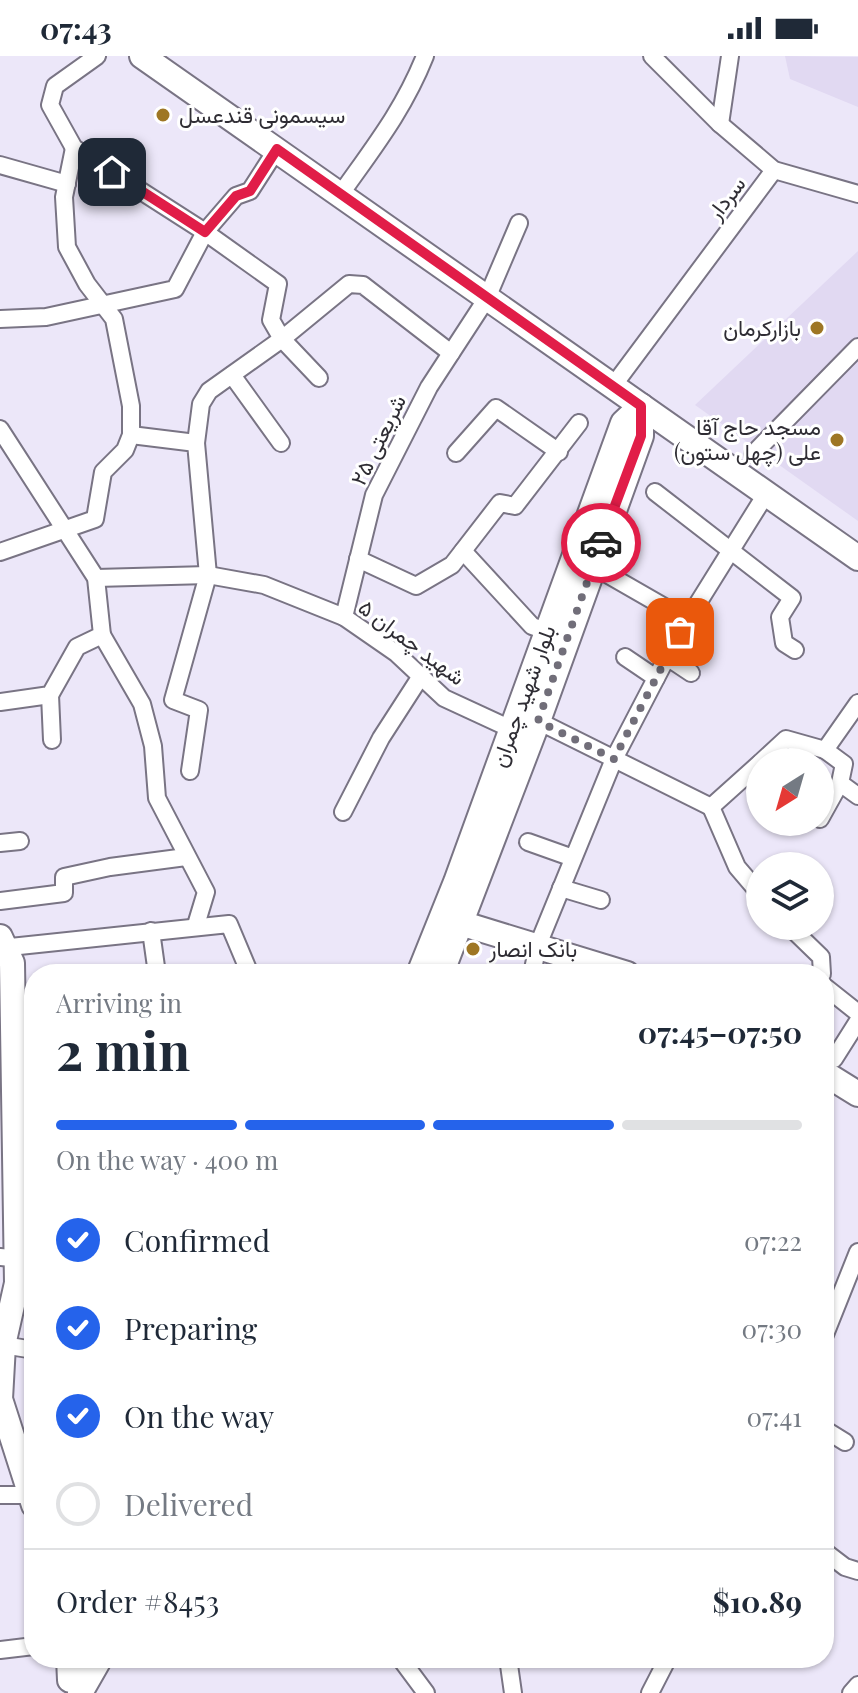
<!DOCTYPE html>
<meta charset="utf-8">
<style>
body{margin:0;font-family:"Playfair Display",Vazirmatn,serif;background:#f2f2f3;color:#1f2937;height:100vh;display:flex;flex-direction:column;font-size:30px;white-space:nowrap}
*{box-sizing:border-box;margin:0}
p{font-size:26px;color:#747a83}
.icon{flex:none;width:44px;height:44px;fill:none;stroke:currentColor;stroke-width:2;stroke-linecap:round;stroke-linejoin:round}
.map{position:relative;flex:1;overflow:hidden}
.sheet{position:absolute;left:24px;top:908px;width:810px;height:704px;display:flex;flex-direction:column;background:#fff;border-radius:32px;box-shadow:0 2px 6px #0004}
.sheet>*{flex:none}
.needle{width:52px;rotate:217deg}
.fabs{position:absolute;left:746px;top:692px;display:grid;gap:16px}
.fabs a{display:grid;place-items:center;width:88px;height:88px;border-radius:50%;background:#fff;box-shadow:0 2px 6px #0004;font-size:40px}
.pin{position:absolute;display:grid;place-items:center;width:68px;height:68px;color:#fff;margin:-34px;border-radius:16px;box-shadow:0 4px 12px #0006}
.courier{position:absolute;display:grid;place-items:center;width:80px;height:80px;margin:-40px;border:6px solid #e11d48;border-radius:50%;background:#fff;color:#222;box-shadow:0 2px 10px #0007}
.overview em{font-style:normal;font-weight:700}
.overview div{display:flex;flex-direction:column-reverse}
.overview{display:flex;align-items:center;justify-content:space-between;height:136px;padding:0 32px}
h1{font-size:52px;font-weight:700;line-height:60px}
.bar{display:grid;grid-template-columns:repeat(4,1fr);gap:12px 8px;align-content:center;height:96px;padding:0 32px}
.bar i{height:10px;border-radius:6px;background:#e0e1e3}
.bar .selected{background:#2563eb}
.bar p{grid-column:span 4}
.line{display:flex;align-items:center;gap:20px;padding:0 32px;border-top:2px solid #e0e1e3}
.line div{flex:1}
ol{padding:0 32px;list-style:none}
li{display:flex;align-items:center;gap:24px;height:88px}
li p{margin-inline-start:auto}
li .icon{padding:8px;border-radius:50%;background:#2563eb;color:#fff;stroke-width:4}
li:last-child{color:#747a83}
li i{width:44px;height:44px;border:4px solid #e0e1e3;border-radius:50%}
.status{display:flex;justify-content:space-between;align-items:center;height:56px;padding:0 40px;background:#fff;direction:ltr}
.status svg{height:22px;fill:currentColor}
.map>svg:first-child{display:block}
.built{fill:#e1d9f2}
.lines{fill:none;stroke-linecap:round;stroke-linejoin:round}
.street-casing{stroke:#797484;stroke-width:20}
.secondary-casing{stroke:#797484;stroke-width:28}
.street{stroke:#fff;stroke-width:16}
.secondary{stroke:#fff;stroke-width:24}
.done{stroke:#716e79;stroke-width:8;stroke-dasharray:0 14.4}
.route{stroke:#e11d48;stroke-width:10}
.poi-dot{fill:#9e7624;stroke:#fff;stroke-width:3}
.labels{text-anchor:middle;stroke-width:6;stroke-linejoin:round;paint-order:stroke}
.poi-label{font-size:22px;fill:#2f2d34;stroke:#fff;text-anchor:start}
.street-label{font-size:22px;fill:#2f2d34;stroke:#fff}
</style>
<div class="status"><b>07:43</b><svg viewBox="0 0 49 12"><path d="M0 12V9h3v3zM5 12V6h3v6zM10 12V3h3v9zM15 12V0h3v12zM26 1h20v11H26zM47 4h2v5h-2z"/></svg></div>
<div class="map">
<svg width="858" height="1637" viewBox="0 0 858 1637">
<rect width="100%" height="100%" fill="#ece7f9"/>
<g class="built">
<path d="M785 0 858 1V51L790 23Z"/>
<path d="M858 195V465L695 349Z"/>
</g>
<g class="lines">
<g class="street-casing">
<g id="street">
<path d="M97 0 55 30 50 49 74 92 205 176 278 228 271 264 282 283 319 322"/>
<path d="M652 0 720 68 774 114 858 138"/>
<path d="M720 68 730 0"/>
<path d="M0 109 67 128"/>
<path d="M340 139C373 92 403 55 425 0"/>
<path d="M0 263 46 261 175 233 205 176 236 140 250 135 277 93"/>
<path d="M232 319 281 387"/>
<path d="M613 330 774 114"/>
<path d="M0 373 96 522 102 579 77 591 50 639 0 646"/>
<path d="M131 379 196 387 208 519 173 644 199 654 190 715"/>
<path d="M196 387 201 348 209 335 282 283 349 228 363 229 451 297"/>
<path d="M456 397 496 352 559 396"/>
<path d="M753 398 858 291"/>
<path d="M655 436 792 542 780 561 784 587 795 594"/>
<path d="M463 495 532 570 546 575"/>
<path d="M0 496 95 463 103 416 125 394 131 379V350L114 263 87 228 67 191 64 141 74 92"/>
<path d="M358 503 416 530 452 509 500 447 515 450 579 367"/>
<path d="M593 510 687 564"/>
<path d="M96 522 208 519 264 529 344 561 396 597 444 642 511 673"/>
<path d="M344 561 374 439 429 331 487 242 519 167"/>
<path d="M102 579 142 648 153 690 157 742 206 836 196 869"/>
<path d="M625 601 656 622"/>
<path d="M667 601 691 617"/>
<path d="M50 639 52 684"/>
<path d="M538 665 711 751"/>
<path d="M825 694 844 708 840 727 858 740"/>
<path d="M761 706 786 683 825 694 858 647"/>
<path d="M711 751 737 811 760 838"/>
<path d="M711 751 760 707"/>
<path d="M343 756 381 682 421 620"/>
<path d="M820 763 840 727"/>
<path d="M528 786 573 802"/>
<path d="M0 787 20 785"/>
<path d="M561 832 601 844"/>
<path d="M0 845 64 837V821L110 811 186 801"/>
<path d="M789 870 821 901 822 918"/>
<path d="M151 875 157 918"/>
<path d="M0 892 229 868 250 918"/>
<path d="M532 918 538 889 614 703 680 576 766 438"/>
<path d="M824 930 858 957"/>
<path d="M834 1003 858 965"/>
<path d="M14 1029H34"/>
<path d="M15 1082 34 1081"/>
<path d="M0 1201 34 1204"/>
<path d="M824 1281 858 1196"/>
<path d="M3 1289 34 1294"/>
<path d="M824 1373 845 1386"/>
<path d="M0 1439H31"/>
<path d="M824 1495 845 1511 858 1515"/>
<path d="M0 1594 34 1590"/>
<path d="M400 1602 426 1637"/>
<path d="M508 1602 513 1637"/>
<path d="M650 1637 668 1602"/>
<path d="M851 1637 858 1629"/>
</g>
</g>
<g class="secondary-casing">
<g id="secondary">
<path d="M142 0 858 502"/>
<path d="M444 862 627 918"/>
<path d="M0 881 12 907 17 1227 3 1289 0 1343 34 1449"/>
<path d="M419 918 456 826 623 367 641 350"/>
<path d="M441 918 538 665 641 380V350"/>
<path d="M824 1017 858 1038"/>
<path d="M69 1602 70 1624"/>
<path d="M80 1637 100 1602"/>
</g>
</g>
<use href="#street" class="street"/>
<use href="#secondary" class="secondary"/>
</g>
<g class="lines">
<path class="done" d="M601 487 538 665 614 703 680 576"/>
<path class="route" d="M112 116 205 176 236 140 250 135 277 93 641 350V380L601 487"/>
</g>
<g class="poi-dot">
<circle cx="163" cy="59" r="8"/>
<circle cx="817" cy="272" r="8"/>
<circle cx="837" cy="384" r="8"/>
<circle cx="473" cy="893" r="8"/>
</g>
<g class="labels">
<g class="poi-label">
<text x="179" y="67">سیسمونی قندعسل</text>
<text x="801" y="280" text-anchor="end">بازارکرمان</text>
<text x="821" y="379" text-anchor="end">مسجد حاج آقا<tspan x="821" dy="25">علی (چهل ستون)</tspan></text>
<text x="489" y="901">بانک انصار</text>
</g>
<g class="street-label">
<text transform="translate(726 142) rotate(-53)" y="8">سردار</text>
<text transform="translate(378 384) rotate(-64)" y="8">شریعتی ۲۵</text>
<text transform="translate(412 586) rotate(37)" y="8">شهید چمران ۵</text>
<text transform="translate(523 640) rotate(-70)" y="8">بلوار شهید چمران</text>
</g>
</g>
</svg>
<div class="fabs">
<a><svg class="needle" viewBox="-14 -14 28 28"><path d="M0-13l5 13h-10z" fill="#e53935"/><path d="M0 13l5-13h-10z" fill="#747a83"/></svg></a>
<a><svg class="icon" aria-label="layers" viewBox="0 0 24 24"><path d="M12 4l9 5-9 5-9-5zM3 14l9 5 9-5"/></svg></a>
</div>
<div class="pin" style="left:680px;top:576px;background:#ea580c"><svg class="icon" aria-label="bag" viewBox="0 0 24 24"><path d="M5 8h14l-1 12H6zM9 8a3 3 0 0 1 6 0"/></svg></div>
<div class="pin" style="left:112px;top:116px;background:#1f2937"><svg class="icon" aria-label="home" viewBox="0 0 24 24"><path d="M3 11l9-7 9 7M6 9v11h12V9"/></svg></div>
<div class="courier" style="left:601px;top:487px"><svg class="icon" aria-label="car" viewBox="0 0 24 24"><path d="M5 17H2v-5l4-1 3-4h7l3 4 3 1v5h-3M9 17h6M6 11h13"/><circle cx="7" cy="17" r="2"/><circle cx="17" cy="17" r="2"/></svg></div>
<section class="sheet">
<div class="overview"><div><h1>2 min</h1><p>Arriving in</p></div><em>07:45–07:50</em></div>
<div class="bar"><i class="selected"></i><i class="selected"></i><i class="selected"></i><i></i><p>On the way · 400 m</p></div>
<ol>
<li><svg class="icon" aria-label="check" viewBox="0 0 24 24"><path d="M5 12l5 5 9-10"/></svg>Confirmed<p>07:22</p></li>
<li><svg class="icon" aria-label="check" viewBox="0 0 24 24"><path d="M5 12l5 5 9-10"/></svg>Preparing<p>07:30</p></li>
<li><svg class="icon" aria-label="check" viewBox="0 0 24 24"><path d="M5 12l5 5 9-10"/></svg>On the way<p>07:41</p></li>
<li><i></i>Delivered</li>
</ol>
<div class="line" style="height:104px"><div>Order #8453</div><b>$10.89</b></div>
</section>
</div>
